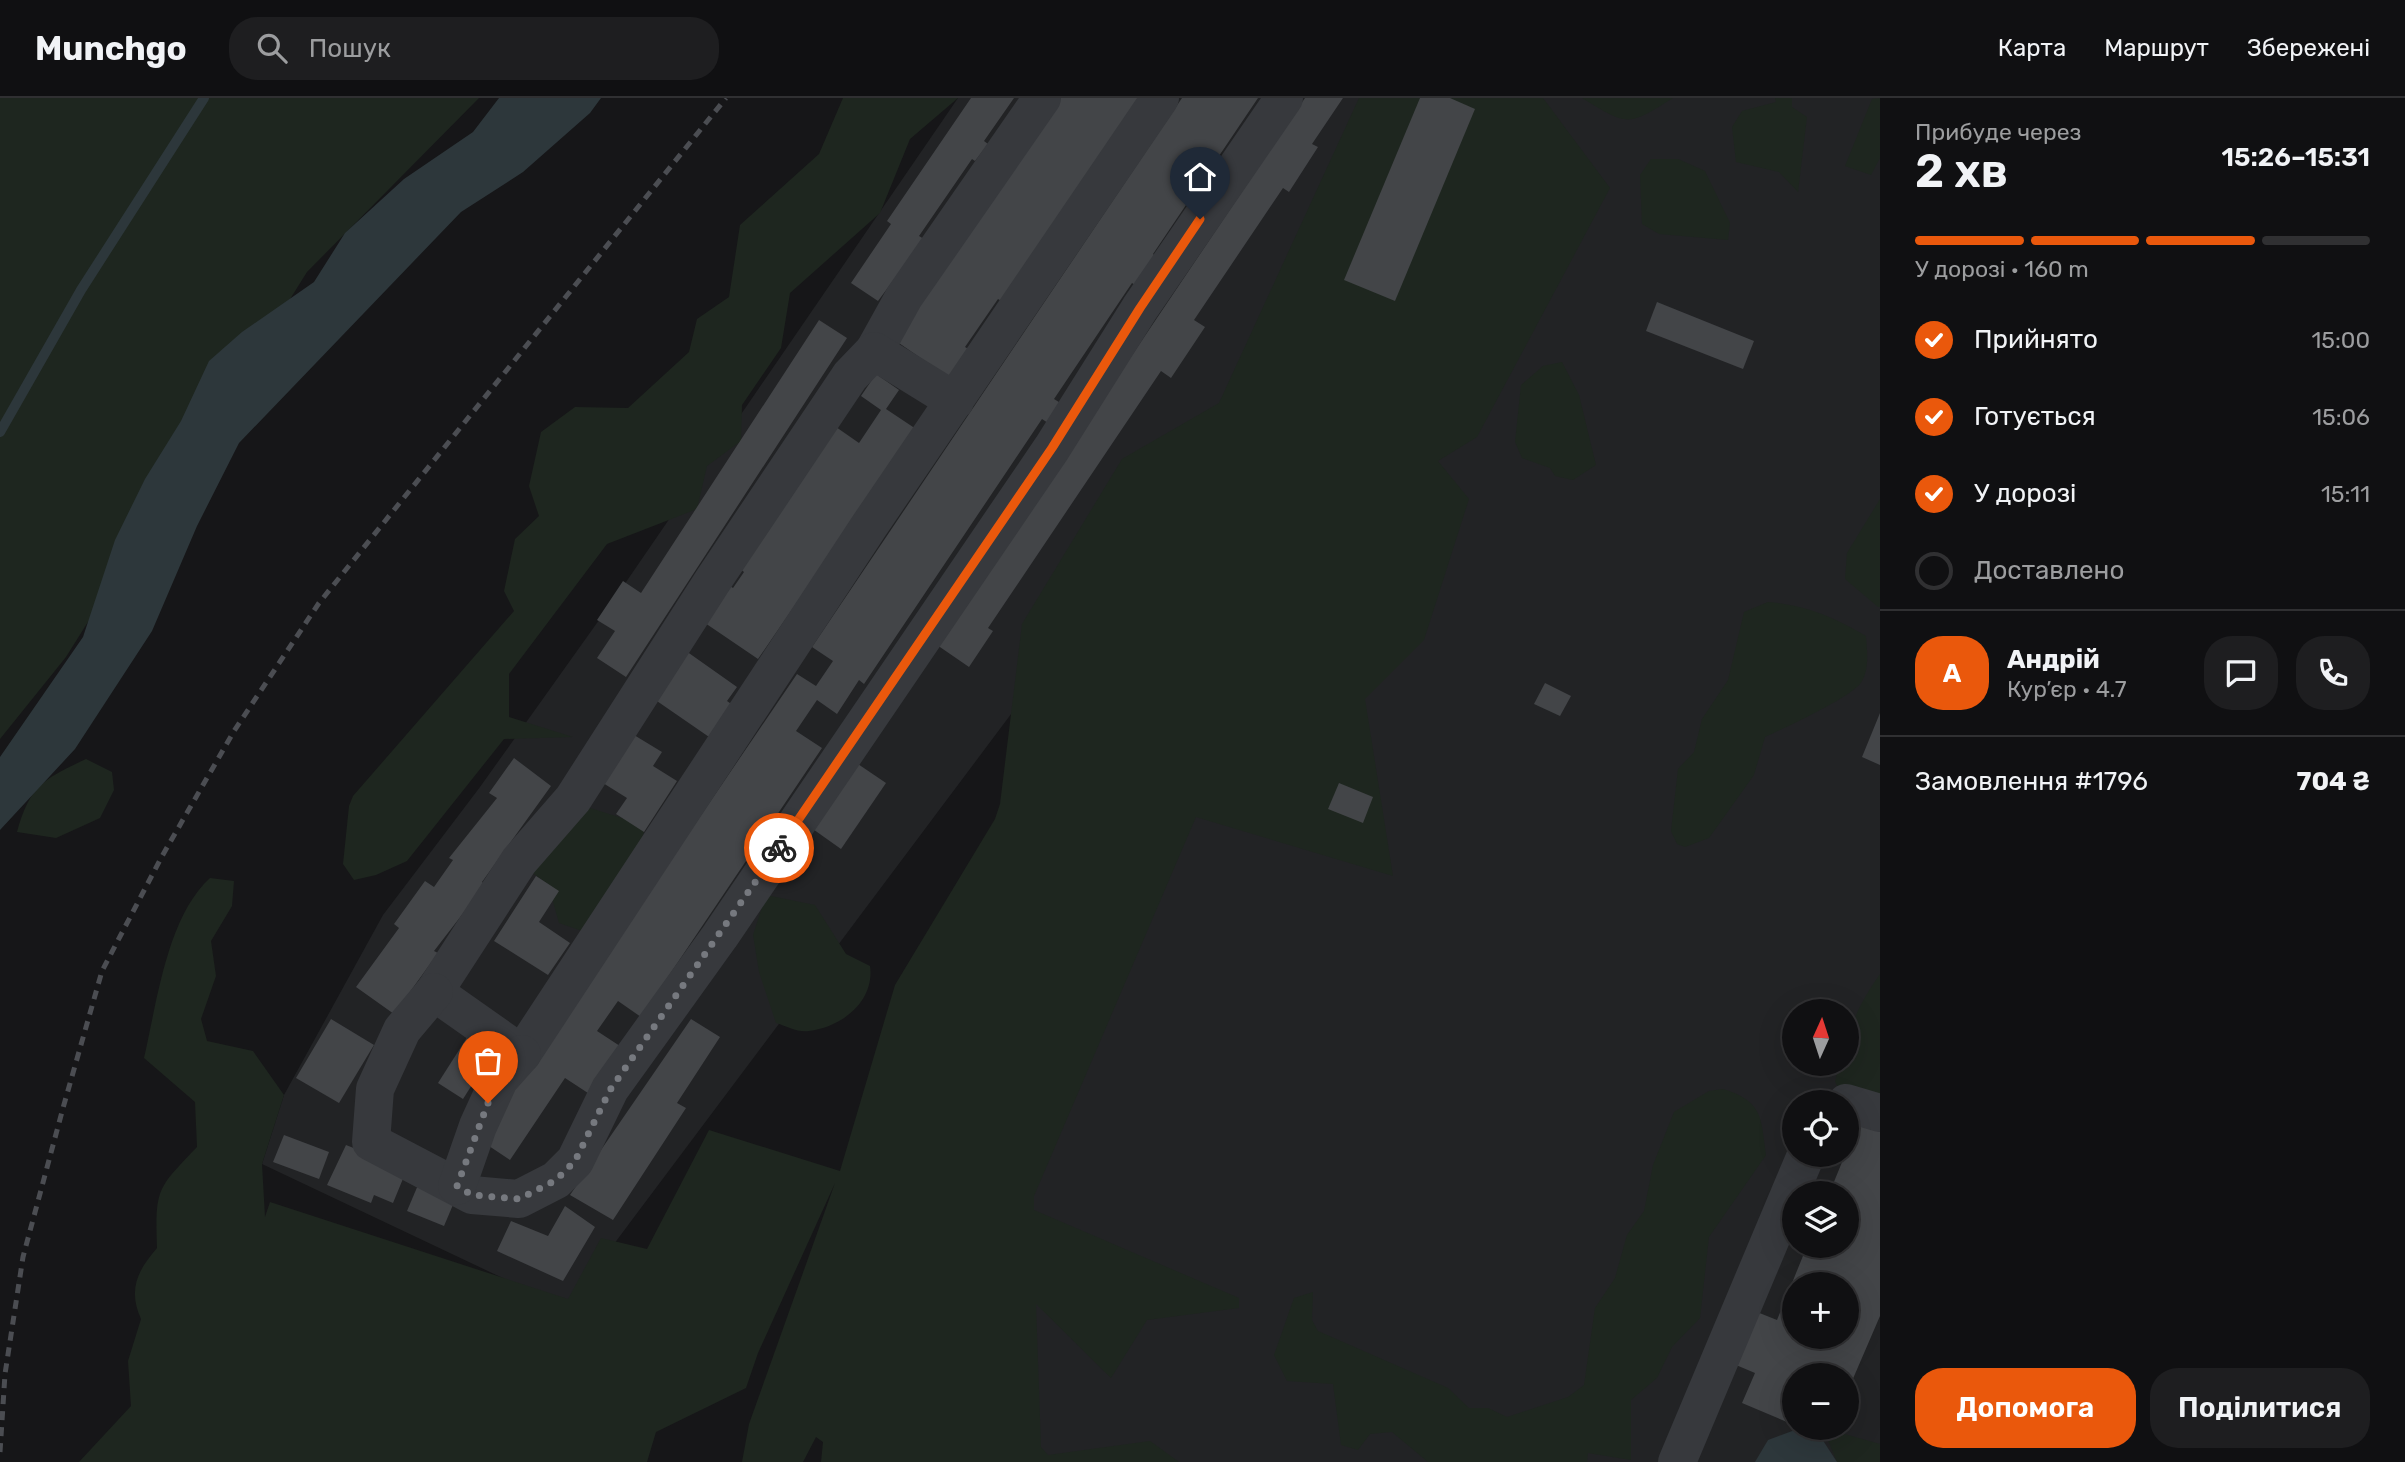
<!DOCTYPE html>
<html lang="uk">
<meta charset="utf-8">
<style>
body{margin:0;font-family:Rubik,sans-serif;background:#1e1e20;color:#f1f3f6;height:100vh;display:flex;flex-direction:column;font-size:26px;white-space:nowrap}
*{box-sizing:border-box;margin:0}
p{font-size:23px;color:#9c9d9f}
.icon{flex:none;width:38px;height:38px;fill:none;stroke:currentColor;stroke-width:2;stroke-linecap:round;stroke-linejoin:round}
.map{position:relative;flex:1;overflow:hidden}
.details{display:flex;flex-direction:column;background:#101012;width:525px}
.details>*{flex:none}
.needle{width:46px;rotate:3deg}
.tools{position:absolute;left:1782px;top:901px;display:grid;gap:14px}
.tools a{display:grid;place-items:center;width:77px;height:77px;border-radius:50%;background:#101012;box-shadow:0 7px 28px #0002,0 0 0 2px #303032;font-size:35px}
.pin{position:absolute;display:grid;place-items:center;width:60px;height:60px;color:#fff;margin:-72px -30px;border-radius:50% 50% 50% 0;rotate:-45deg;box-shadow:0 0 7px #0007}
.pin .icon{rotate:45deg}
.courier{position:absolute;display:grid;place-items:center;width:70px;height:70px;margin:-35px;border:5px solid #ea580c;border-radius:50%;background:#fff;color:#222;box-shadow:0 2px 9px #0007}
.headline em{font-style:normal;font-weight:600}
.headline div{display:flex;flex-direction:column-reverse}
.headline{display:flex;align-items:center;justify-content:space-between;height:119px;padding:0 35px}
h1{font-size:46px;font-weight:600;line-height:52px}
.bar{display:grid;grid-template-columns:repeat(4,1fr);gap:10px 7px;align-content:center;height:84px;padding:0 35px}
.bar i{height:9px;border-radius:5px;background:#303032}
.bar .selected{background:#ea580c}
.bar p{grid-column:span 4}
.line{display:flex;align-items:center;gap:18px;padding:0 35px;border-top:2px solid #303032}
.line div{flex:1}
.round{display:grid;place-items:center;flex:none;width:74px;height:74px;border-radius:28px;background:#1e1e20}
ol{padding:0 35px;list-style:none}
li{display:flex;align-items:center;gap:21px;height:77px}
li p{margin-inline-start:auto}
li .icon{padding:7px;border-radius:50%;background:#ea580c;color:#fff;stroke-width:4}
li:last-child{color:#9c9d9f}
li i{width:38px;height:38px;border:4px solid #303032;border-radius:50%}
.cta{display:flex;gap:14px;margin-top:auto;padding:14px 35px}
.cta a{flex:1;height:80px;border-radius:28px;background:#ea580c;color:#fff;font-size:28px;font-weight:600;line-height:80px;text-align:center}
.cta a+a{background:#1e1e20;color:#f1f3f6}
header{display:flex;align-items:center;gap:42px;box-sizing:border-box;height:98px;padding:0 35px;background:#101012;border-bottom:2px solid #303032}
header strong{font-size:33px}
nav{display:flex;gap:38px;margin-inline-start:auto;font-size:24px}
.search{width:490px;height:63px;background:#1e1e20;display:flex;align-items:center;gap:18px;box-sizing:border-box;padding:0 24px;border-radius:28px;color:#9c9d9f;font-size:26px}
main{display:flex;flex:1;min-height:0}
.map>svg:first-child{display:block}
.built{fill:#222325;fill-rule:evenodd}
.green{fill:#1e261f}
.water{fill:#2d373b}
.lines{fill:none;stroke-linecap:round;stroke-linejoin:round}
.stream{stroke:#2d373b;stroke-width:10}
.building{fill:#434548;fill-rule:evenodd}
.minor{stroke:#37393d;stroke-width:38}
.rail{stroke:#4b4d52;stroke-width:5;stroke-dasharray:9 7;stroke-linecap:butt}
.done{stroke:#76797f;stroke-width:7;stroke-dasharray:0 12.6}
.route{stroke:#ea580c;stroke-width:9}
</style>
<header>
<strong>Munchgo</strong>
<div class="search"><svg class="icon" aria-label="search" viewBox="0 0 24 24"><circle cx="10" cy="10" r="6"/><path d="M15 15l6 6"/></svg>Пошук</div>
<nav><a>Карта</a><a>Маршрут</a><a>Збережені</a></nav>
</header>
<main>
<div class="map">
<svg width="1880" height="1364" viewBox="0 0 1880 1364">
<rect width="100%" height="100%" fill="#161618"/>
<path class="built" d="M958 0H1880V1364H824L1451 29 566 1210 262 1066 284 997 383 817 480 689 624 487ZM1794 914H1846V966H1794ZM1794 1004H1846V1057H1794ZM1794 1096H1846V1148H1794ZM1794 1186H1846V1239H1794ZM1794 1278H1846V1330H1794Z"/>
<g class="green">
<path d="M0 0H479L307 174 66 559 0 641Z"/>
<path d="M843 0H958L910 41 880 115 790 195 781 250 742 307 741 343 707 368 697 411 607 446 509 576V619L573 639 504 641 407 763 376 777 354 782 343 766 349 708 353 698 514 513 504 493 515 441 539 418 529 388 541 334 575 309 628 310 689 254 697 221 729 199 740 127 819 56Z"/>
<path d="M1359 0H1543L1610 90 1477 339 1438 363 1469 401 1424 542 1365 601 1393 778 1196 719 1034 1098V1112L1239 1200V1210L1147 1222 1111 1280 1036 1206 1041 1349 1048 1357 1150 1343 1179 1364H821L823 1344 816 1339 803 1364H742L749 1326 835 1085 758 1255 746 1290 656 1334 647 1364H79L131 1308 128 1263 141 1221C128 1192 137 1173 157 1150 155 1090 157 1091 197 1049L195 1004 144 960C157 904 167 819 210 780L234 783 232 808 211 843 216 878 201 921 207 943 253 953 284 997 262 1066 265 1119 270 1104 568 1201 601 1140 647 1151 709 1032 840 1073 895 887 995 721 1000 706 1022 526 1122 361 1219 305Z"/>
<path d="M1582 0H1673C1627 29 1628 28 1582 0Z"/>
<path d="M1775 0H1792V9L1807 19 1798 94 1779 74 1736 64 1732 29 1742 13 1776 4Z"/>
<path d="M1880 0V60L1871 77 1845 68 1872 1Z"/>
<path d="M1651 61H1678L1705 73 1730 125 1728 142 1659 136 1642 126 1640 77Z"/>
<path d="M1562 264 1579 297 1596 367 1573 382 1555 378 1550 370 1522 360 1515 344 1521 287 1543 268Z"/>
<path d="M1880 401V509H1878L1845 481 1847 455Z"/>
<path d="M1768 504C1806 507 1833 519 1866 538 1867 553 1870 573 1860 586 1847 601 1785 630 1765 639L1754 677 1709 740 1685 749 1677 746 1671 733 1678 671 1694 654 1702 621 1728 582 1744 514Z"/>
<path d="M86 661 112 674 114 692 100 720 56 740 17 734C30 687 44 681 86 661Z"/>
<path d="M587 709 644 727V734L625 793 585 834 559 825 548 786 524 769Z"/>
<path d="M766 797 815 807 846 856 870 868C875 903 842 929 809 933 799 935 786 928 776 925L759 874 753 837Z"/>
<path d="M1880 876V1017L1840 994 1835 983 1840 966H1846C1846 930 1860 905 1880 876Z"/>
<path d="M1723 991C1763 1003 1761 1020 1766 1057L1709 1139 1700 1220 1672 1249 1657 1280 1631 1302V1362L1588 1355 1587 1364H1428L1392 1334 1370 1336 1358 1352 1341 1347 1333 1286 1287 1283 1274 1257 1294 1200 1313 1194 1312 1222 1318 1233 1448 1290 1469 1310H1488L1507 1319 1568 1299 1584 1287 1595 1210 1615 1180 1627 1137 1644 1113 1653 1067 1674 1014 1709 993Z"/>
<path d="M1823 1330 1880 1346V1364H1837Z"/>
</g>
<g class="water">
<path d="M499 0H601L590 15 523 74 461 114 239 345 197 428 152 533 75 651 0 732V659L83 539 115 442 145 381 181 323 209 263 242 234 314 184 345 135 404 81 473 34Z"/>
<path d="M1795 1332 1822 1341 1837 1364H1755L1768 1342Z"/>
</g>
<g class="lines">
<path class="stream" d="M0 334 81 192 204 0"/>
</g>
<g class="building">
<path d="M971 0H1014L984 43 988 46 975 63 972 61 919 138 924 141 878 203 851 185 891 126 887 123Z"/>
<path d="M1058 0H1138L1003 204 998 201 965 249 970 252 951 281 896 243Z"/>
<path d="M1182 0H1258L1153 156 1155 158 1135 187 1132 185 1054 301 1067 309 1054 329 1042 321 864 586 859 582 837 616 817 602 796 633 822 650 641 919 618 903 597 933 623 950 591 997 565 980 510 1062 480 1042 797 576 816 588 833 563 812 549Z"/>
<path d="M1305 0H1343L1312 46 1318 49 1289 94 1283 90 1194 222 1205 229 1171 280 1161 273 988 530 993 533 969 569 937 547Z"/>
<path d="M1420 0H1450L1475 11 1395 203 1344 182Z"/>
<path d="M1657 204 1754 243 1743 271 1646 233Z"/>
<path d="M819 222 847 240 626 579 597 560 615 533 597 522 623 483 641 495Z"/>
<path d="M876 276 899 292 886 311 916 331 758 561 705 525 730 488 733 490 744 474 739 470 836 329 859 345 881 312 861 298Z"/>
<path d="M686 553 737 589 727 603 734 608 712 641 654 601Z"/>
<path d="M1545 585 1571 598 1560 618 1534 606Z"/>
<path d="M1880 615V667L1862 659Z"/>
<path d="M634 637 662 654 653 668 677 683 644 734 616 716 627 700 603 685Z"/>
<path d="M514 660 551 688 482 784 485 787 434 853 438 855 394 916 356 889 399 830 394 826 425 783 434 789 453 762 449 760 497 700 489 695Z"/>
<path d="M855 664 886 685 841 751 810 729Z"/>
<path d="M1339 685 1373 699 1363 725 1328 711Z"/>
<path d="M536 778 559 793 539 824 570 845 548 877 494 843Z"/>
<path d="M331 921 374 947 339 1005 296 980Z"/>
<path d="M691 921 720 939 677 1005 686 1010 613 1122 570 1097Z"/>
<path d="M468 938 493 954 463 1001 438 985Z"/>
<path d="M1858 1025 1880 1034V1218L1852 1283 1846 1278 1824 1272 1822 1278H1794V1327L1742 1305 1755 1275 1736 1267 1757 1214 1777 1222 1807 1148H1846V1096H1829ZM1794 1186H1846V1239H1794Z"/>
<path d="M284 1037 329 1054 319 1081 273 1064Z"/>
<path d="M346 1047 407 1071 393 1105 374 1097 371 1105 327 1087Z"/>
<path d="M421 1080 458 1095 444 1128 407 1113Z"/>
<path d="M565 1108 595 1129 563 1183 497 1153 511 1123 548 1138Z"/>
</g>
<g class="lines">
<g class="minor">
<path d="M874 253 904 199 1042 0"/>
<path d="M955 303 874 253 850 278 712 484 573 701 519 763 434 894 522 956 869 428 1160 0"/>
<path d="M434 894 402 932 375 991 371 1044 472 1097 519 1101 556 1082 575 1063 610 991 720 838 1052 350 1140 210 1284 0"/>
<path d="M1846 1005 1880 1015"/>
<path d="M457 1088 478 1028 499 982 522 956"/>
<path d="M1677 1364 1806 1057"/>
</g>
<path class="rail" d="M0 1354 5 1276 23 1159 63 1010 102 873 161 760 234 633 319 505 726 0"/>
</g>
<g class="lines">
<path class="done" d="M488 1005 457 1088 472 1097 519 1101 556 1082 575 1063 610 992 779 750"/>
<path class="route" d="M779 750 1052 350 1140 210 1200 121"/>
</g>
</svg>
<div class="tools">
<a><svg class="needle" viewBox="-14 -14 28 28"><path d="M0-13l5 13h-10z" fill="#e53935"/><path d="M0 13l5-13h-10z" fill="#9c9d9f"/></svg></a>
<a><svg class="icon" aria-label="locate" viewBox="0 0 24 24"><circle cx="12" cy="12" r="6"/><path d="M12 2v4M12 18v4M2 12h4M18 12h4"/></svg></a>
<a><svg class="icon" aria-label="layers" viewBox="0 0 24 24"><path d="M12 4l9 5-9 5-9-5zM3 14l9 5 9-5"/></svg></a>
<a>+</a>
<a>−</a>
</div>
<div class="pin" style="left:488px;top:1005px;background:#ea580c"><svg class="icon" aria-label="bag" viewBox="0 0 24 24"><path d="M5 8h14l-1 12H6zM9 8a3 3 0 0 1 6 0"/></svg></div>
<div class="pin" style="left:1200px;top:121px;background:#1f2937"><svg class="icon" aria-label="home" viewBox="0 0 24 24"><path d="M3 11l9-7 9 7M6 9v11h12V9"/></svg></div>
<div class="courier" style="left:779px;top:750px"><svg class="icon" aria-label="bike" viewBox="0 0 24 24"><circle cx="6" cy="16" r="4"/><circle cx="18" cy="16" r="4"/><path d="M6 16l4-8h5l3 8M10 8l3 8H6M13 5h3"/></svg></div>
</div>
<section class="details">
<div class="headline"><div><h1>2 хв</h1><p>Прибуде через</p></div><em>15:26–15:31</em></div>
<div class="bar"><i class="selected"></i><i class="selected"></i><i class="selected"></i><i></i><p>У дорозі · 160 m</p></div>
<ol>
<li><svg class="icon" aria-label="check" viewBox="0 0 24 24"><path d="M5 12l5 5 9-10"/></svg>Прийнято<p>15:00</p></li>
<li><svg class="icon" aria-label="check" viewBox="0 0 24 24"><path d="M5 12l5 5 9-10"/></svg>Готується<p>15:06</p></li>
<li><svg class="icon" aria-label="check" viewBox="0 0 24 24"><path d="M5 12l5 5 9-10"/></svg>У дорозі<p>15:11</p></li>
<li><i></i>Доставлено</li>
</ol>
<div class="line" style="height:126px"><b class="round" style="background:#ea580c;color:#fff">А</b><div><b>Андрій</b><p>Кур’єр · 4.7</p></div><a class="round"><svg class="icon" aria-label="chat" viewBox="0 0 24 24"><path d="M4 5h16v11H9l-5 4z"/></svg></a><a class="round"><svg class="icon" aria-label="phone" viewBox="0 0 24 24"><path d="M5 4h4l2 5-3 2q2 4 5 5l2-3 5 2v4C11 20 4 13 5 4z"/></svg></a></div>
<div class="line" style="height:91px"><div>Замовлення #1796</div><b>704 ₴</b></div>
<div class="cta"><a>Допомога</a><a>Поділитися</a></div>
</section>
</main>
